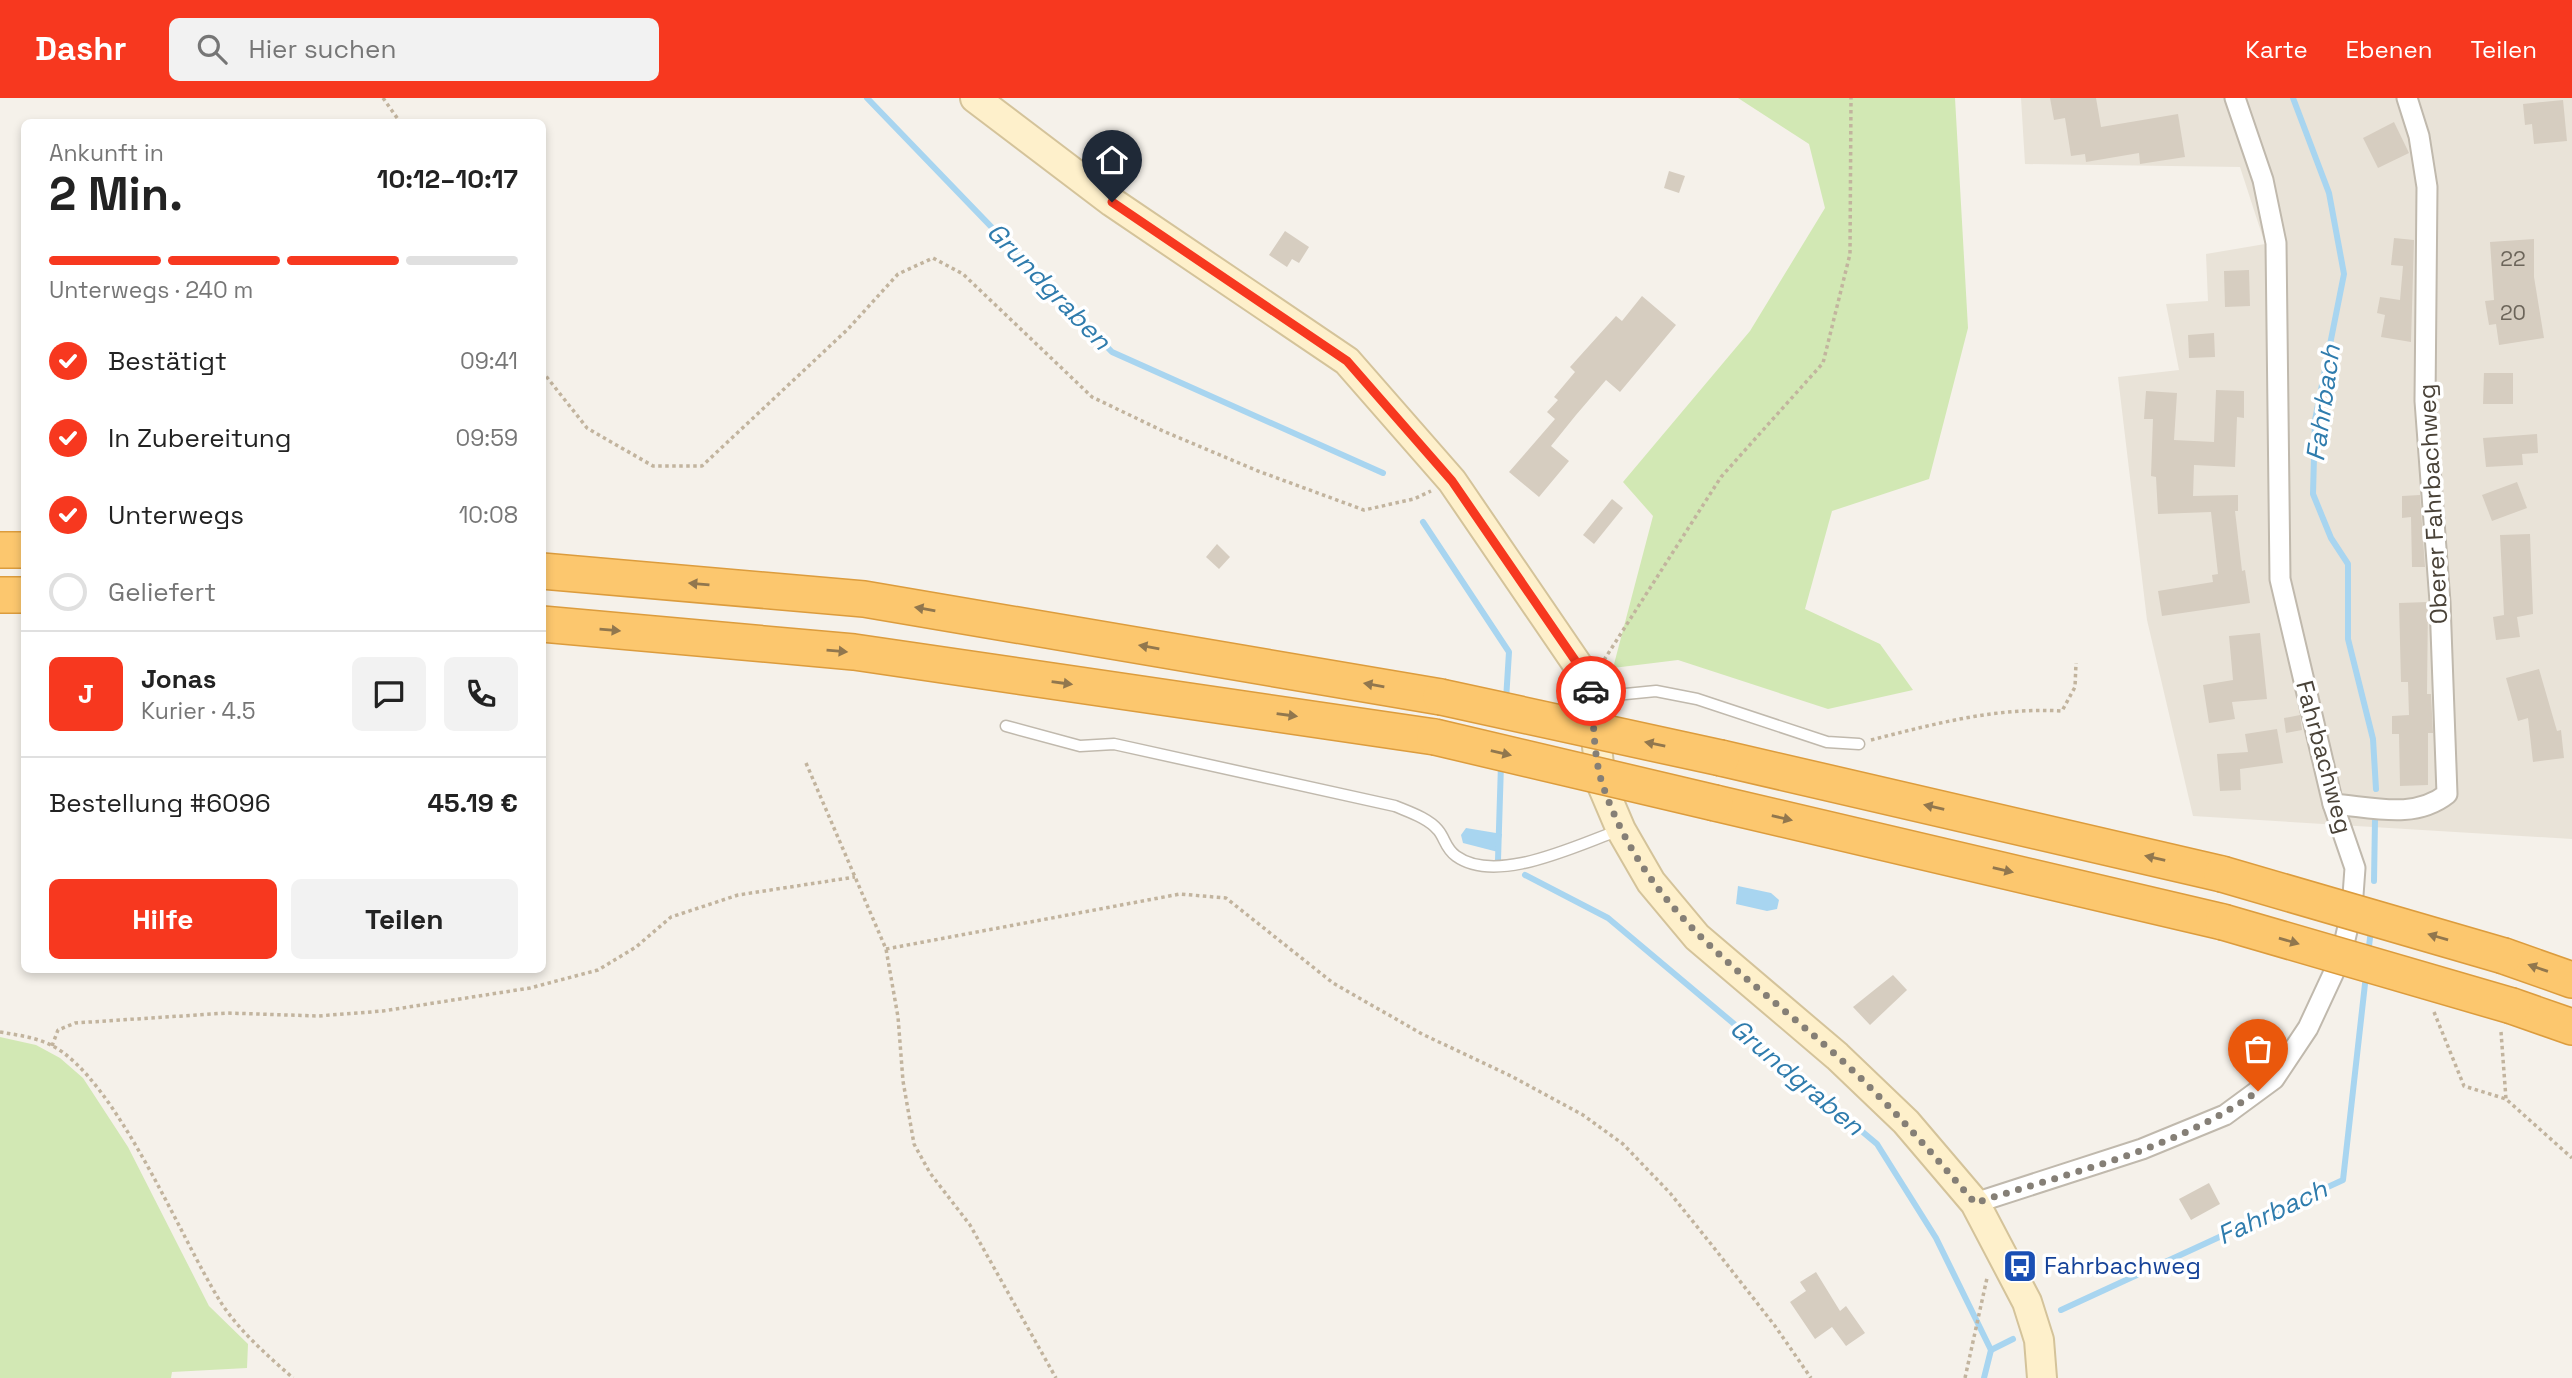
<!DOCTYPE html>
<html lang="de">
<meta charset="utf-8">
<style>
body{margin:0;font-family:"Space Grotesk",sans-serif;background:#f2f2f2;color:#222;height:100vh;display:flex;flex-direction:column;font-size:26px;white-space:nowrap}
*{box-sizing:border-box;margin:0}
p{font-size:23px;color:#767676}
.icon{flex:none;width:38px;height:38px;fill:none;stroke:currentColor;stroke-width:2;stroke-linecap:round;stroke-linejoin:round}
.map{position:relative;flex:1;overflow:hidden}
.side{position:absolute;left:21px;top:21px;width:525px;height:854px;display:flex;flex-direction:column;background:#fff;border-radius:10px;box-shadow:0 4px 10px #0003}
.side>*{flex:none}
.pin{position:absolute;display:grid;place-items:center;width:60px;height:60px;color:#fff;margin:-72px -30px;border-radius:50% 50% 50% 0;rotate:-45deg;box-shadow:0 0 7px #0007}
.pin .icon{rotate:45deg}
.courier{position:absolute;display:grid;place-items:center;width:70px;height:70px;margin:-35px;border:5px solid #f7381f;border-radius:50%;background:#fff;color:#222;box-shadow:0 2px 9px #0007}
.summary em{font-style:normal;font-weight:700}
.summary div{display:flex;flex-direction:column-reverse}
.summary{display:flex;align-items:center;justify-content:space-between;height:119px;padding:0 28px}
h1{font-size:46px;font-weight:700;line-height:52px}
.bar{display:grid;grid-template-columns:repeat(4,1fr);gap:10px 7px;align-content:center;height:84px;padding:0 28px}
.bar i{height:9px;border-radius:5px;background:#e0e0e0}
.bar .on{background:#f7381f}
.bar p{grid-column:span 4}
.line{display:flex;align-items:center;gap:18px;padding:0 28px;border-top:2px solid #e0e0e0}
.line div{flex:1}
.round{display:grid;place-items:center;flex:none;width:74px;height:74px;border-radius:10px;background:#f2f2f2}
ol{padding:0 28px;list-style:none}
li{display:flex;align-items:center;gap:21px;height:77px}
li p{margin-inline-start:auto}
li .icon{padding:7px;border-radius:50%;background:#f7381f;color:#fff;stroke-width:4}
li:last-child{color:#767676}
li i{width:38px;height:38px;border:4px solid #e0e0e0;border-radius:50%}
.primary-button{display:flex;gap:14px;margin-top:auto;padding:14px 28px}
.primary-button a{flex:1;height:80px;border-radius:10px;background:#f7381f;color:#fff;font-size:28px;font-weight:700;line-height:80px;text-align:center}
.primary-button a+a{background:#f2f2f2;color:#222}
header{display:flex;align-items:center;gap:42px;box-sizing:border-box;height:98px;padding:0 35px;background:#f7381f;color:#fff}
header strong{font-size:33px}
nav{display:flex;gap:38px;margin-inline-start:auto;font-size:24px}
.search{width:490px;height:63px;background:#f2f2f2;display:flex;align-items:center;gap:18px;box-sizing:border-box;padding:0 24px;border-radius:10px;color:#767676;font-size:26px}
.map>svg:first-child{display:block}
.residential{fill:#e9e3d8}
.green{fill:#d2e8b4}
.water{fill:#a8d5f0}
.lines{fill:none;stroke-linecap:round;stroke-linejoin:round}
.stream{stroke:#a8d5f0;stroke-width:6}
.building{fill:#d6cdc0}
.lane-casing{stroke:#c0b9ad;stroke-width:13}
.street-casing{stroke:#c0b9ad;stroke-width:23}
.secondary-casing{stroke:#d4c39a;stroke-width:32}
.highway-casing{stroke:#dc9c3d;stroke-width:38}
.path{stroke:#c2b49e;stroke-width:3.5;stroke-dasharray:3.5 3.5;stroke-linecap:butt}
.lane{stroke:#fff;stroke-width:10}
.street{stroke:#fff;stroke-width:19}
.secondary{stroke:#fef0cb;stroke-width:28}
.highway{stroke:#fcc76e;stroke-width:35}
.highway-bridge-casing{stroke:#dc9c3d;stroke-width:38;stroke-linecap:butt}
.highway-bridge{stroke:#fcc76e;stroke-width:35}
.oneway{fill:#91774e}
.done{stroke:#857f76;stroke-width:7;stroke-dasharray:0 12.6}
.route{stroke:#f7381f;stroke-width:9}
.labels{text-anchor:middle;stroke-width:7;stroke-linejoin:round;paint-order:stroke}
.number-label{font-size:21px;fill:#6c655a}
.street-label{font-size:24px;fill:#494238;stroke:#fff}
.transit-label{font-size:24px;fill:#164399;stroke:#fff;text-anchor:start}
.water-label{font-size:26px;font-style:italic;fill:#2f7cad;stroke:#fff}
</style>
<header>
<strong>Dashr</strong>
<div class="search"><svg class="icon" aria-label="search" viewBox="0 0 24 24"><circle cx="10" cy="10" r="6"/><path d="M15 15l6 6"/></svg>Hier suchen</div>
<nav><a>Karte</a><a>Ebenen</a><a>Teilen</a></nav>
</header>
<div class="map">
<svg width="2572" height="1280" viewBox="0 0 2572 1280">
<rect width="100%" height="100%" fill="#f5f1ea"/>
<path class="residential" d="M2021 0H2572V741L2193 718 2147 522 2118 279 2179 272 2166 206 2208 203 2206 156 2265 146 2240 69 2025 66Z"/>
<g class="green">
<path d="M1738 0H1955L1968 230 1929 381 1832 413 1805 511 1880 546 1913 592 1828 611 1678 562 1613 570 1653 418 1623 384 1750 233 1825 110 1809 46Z"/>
<path d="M0 939 36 947 60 960 83 980 128 1049 209 1208 248 1246 247 1270 172 1274 171 1280H0Z"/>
</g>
<g class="water">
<path d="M1466 730 1502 736 1498 754 1463 745 1461 737Z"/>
<path d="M1738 788 1771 795 1779 802 1777 811 1767 813 1736 806Z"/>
</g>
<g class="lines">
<g class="stream">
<path d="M867 0 1112 254 1383 375"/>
<path d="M2293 0 2329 95 2344 176 2315 322 2313 396 2331 440 2348 466V541L2373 641 2376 691"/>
<path d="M1423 424 1509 554 1506 602"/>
<path d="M1498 762 1501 666"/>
<path d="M1525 777 1608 820 1877 1046 1936 1140 1991 1252"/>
<path d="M2374 783 2375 722"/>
<path d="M2368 856 2371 832"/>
<path d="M2061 1212 2343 1082 2366 877"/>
<path d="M1991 1252 2013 1241"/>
<path d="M1984 1280 1991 1252"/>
</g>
</g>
<g class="building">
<path d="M2050 0H2096L2101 29 2178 16 2185 59 2140 66 2139 55 2086 64 2085 56 2071 58 2065 20 2054 22Z"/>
<path d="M2563 2 2567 43 2534 46 2532 26 2525 27 2523 6Z"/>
<path d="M2394 24 2409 55 2378 70 2363 40Z"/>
<path d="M1669 73 1685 78 1679 95 1664 90Z"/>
<path d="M1285 133 1309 149 1299 165 1292 161 1287 169 1269 157Z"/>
<path d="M2394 140 2414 142 2411 244 2381 239 2385 217 2377 215 2380 199 2400 202 2403 168 2391 167Z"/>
<path d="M2534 141V179L2544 240 2499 247 2496 226 2489 227 2485 203 2494 202 2490 144Z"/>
<path d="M2249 172 2250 208 2225 209 2224 173Z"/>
<path d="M1642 198 1676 227 1620 294 1606 282 1576 317 1551 348 1569 363 1539 399 1509 374 1555 321 1547 314 1558 302 1554 299 1575 274 1570 269 1616 218 1622 223Z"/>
<path d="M2214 235 2215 259 2189 260 2188 237Z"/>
<path d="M2484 275H2513V306H2483Z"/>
<path d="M2216 292 2244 293V320L2237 319 2235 369 2194 367 2193 398 2238 397V413H2235L2242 473 2245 472 2250 505 2162 518 2158 493 2213 484 2212 477 2218 476 2211 414 2158 416 2156 379 2151 378 2153 321H2144L2146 293 2177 295 2174 342 2214 344Z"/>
<path d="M2537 336 2538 355 2522 356 2523 367 2486 369 2483 340Z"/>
<path d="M2517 384 2527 410 2492 423 2482 397Z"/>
<path d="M2420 397 2425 469H2412L2411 419 2402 420V398Z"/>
<path d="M1612 401 1623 410 1594 446 1583 437Z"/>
<path d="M2530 436 2533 516 2517 519 2520 539 2496 542 2493 519 2504 517 2500 437Z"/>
<path d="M1217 446 1230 459 1219 471 1206 459Z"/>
<path d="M2428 504 2427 596H2431L2433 635H2428V687L2400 688 2399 636H2392V618L2409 617 2408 584H2401L2399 505Z"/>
<path d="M2260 535 2267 601 2232 604 2235 621 2209 625 2203 587 2233 582 2229 538Z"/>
<path d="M2539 571 2557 633 2561 632 2564 660 2533 664 2528 620 2518 623 2506 580Z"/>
<path d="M2300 617 2302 632 2286 635 2284 620Z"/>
<path d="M2277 631 2283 665 2240 671 2241 692 2220 693 2217 656 2248 654 2245 636Z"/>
<path d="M1893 877 1907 892 1870 927 1853 909Z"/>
<path d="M2209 1085 2220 1106 2191 1122 2179 1101Z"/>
<path d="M1816 1174 1840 1213 1846 1208 1865 1235 1846 1248 1832 1229 1815 1241 1790 1204 1806 1193 1800 1184Z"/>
</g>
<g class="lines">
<g class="lane-casing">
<g id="lane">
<path d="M1595 599 1656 593 1697 601 1827 644 1859 646"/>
<path d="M1006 628 1080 648 1114 646 1395 708C1409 714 1428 720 1438 732 1445 740 1445 750 1456 758 1496 787 1575 748 1617 733"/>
</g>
</g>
<g class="street-casing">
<g id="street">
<path d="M2333 706C2372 709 2414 722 2447 696L2440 504 2425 303 2427 89 2419 38 2407 0"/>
<path d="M1975 1105 2142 1051 2225 1017 2274 981 2308 930 2341 859 2352 811 2355 770 2333 706 2280 481 2276 145 2263 82 2235 0"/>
</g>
</g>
<g class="secondary-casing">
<path id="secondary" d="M975 0 1112 104 1347 263 1452 383 1590 585 1601 685 1621 732 1651 784 1697 839 1837 958 1906 1024 1975 1105 2027 1204 2039 1242 2042 1280"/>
</g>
<g class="highway-casing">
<g id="highway">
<path d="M0 452H24"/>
<path d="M542 473 864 501 1441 599"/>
<path d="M0 497H24"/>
<path d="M542 526 854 554 1435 639"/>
<path d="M1721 660 2222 776"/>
<path d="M1715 705 2223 824"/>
<path d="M2504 858 2572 882"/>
<path d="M2512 908 2572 929"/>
</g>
</g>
<g class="path">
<path d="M383 0 400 24"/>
<path d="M542 273 587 330 653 368H702L848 231 898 176 933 160 963 176 1092 299 1163 333 1258 373 1364 412 1414 401 1431 393"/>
<path d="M1604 562 1721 379 1823 265 1850 156 1851 0"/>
<path d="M1871 642C1934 626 1996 609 2062 613L2075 589 2076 565"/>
<path d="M806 665 886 851 898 919 903 983 914 1046 930 1075 970 1127 1056 1280"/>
<path d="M886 851 1180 796 1226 800 1333 885 1422 936 1511 978 1583 1017 1623 1046 1670 1095 1711 1146 1775 1228 1811 1280"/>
<path d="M2434 914 2464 988 2506 1001 2572 1060"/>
<path d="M0 934C17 937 35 939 51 947 116 980 180 1139 220 1203 238 1232 268 1258 293 1280"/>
<path d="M2501 934 2506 1001"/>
<path d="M52 948 58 932 75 925 227 915 318 918 383 913 530 890 598 872 636 849 671 819 738 797 855 779"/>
<path d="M1965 1280 1987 1180"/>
</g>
<use href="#lane" class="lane"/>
<use href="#street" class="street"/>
<use href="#secondary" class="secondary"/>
<use href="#highway" class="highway"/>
<g class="highway-bridge-casing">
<g id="highway-bridge">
<path d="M1441 599 1721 660"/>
<path d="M1435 639 1715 705"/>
<path d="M2222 776 2504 858"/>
<path d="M2223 824 2512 908"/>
</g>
</g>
<use href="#highway-bridge" class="highway-bridge"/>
</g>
<defs><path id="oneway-solid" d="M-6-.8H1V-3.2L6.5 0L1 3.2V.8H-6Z" transform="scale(1.75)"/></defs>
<g class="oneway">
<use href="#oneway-solid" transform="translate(699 486) rotate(-175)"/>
<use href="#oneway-solid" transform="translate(925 511) rotate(-170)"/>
<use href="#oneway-solid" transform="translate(610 532) rotate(5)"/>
<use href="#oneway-solid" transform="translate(1149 549) rotate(-170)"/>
<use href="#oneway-solid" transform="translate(837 553) rotate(5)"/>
<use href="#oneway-solid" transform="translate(1062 585) rotate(8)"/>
<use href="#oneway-solid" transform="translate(1374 587) rotate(-170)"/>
<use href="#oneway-solid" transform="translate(1287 617) rotate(8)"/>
<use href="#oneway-solid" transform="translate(1655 646) rotate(-168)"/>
<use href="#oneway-solid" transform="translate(1501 655) rotate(13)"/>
<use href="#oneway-solid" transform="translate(1934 709) rotate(-167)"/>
<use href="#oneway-solid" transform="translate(1782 720) rotate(13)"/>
<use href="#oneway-solid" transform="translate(2155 760) rotate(-167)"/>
<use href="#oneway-solid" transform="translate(2003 772) rotate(13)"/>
<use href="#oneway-solid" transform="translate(2438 839) rotate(-164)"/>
<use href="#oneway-solid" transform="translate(2289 843) rotate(16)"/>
<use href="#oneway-solid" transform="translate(2538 870) rotate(-161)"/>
</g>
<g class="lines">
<path class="done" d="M1591 593C1594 622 1593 659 1603 688 1648 816 1741 872 1836 957 1887 1003 1931 1054 1975 1105 2070 1074 2176 1052 2258 993"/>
<path class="route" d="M1112 104 1347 263 1452 383 1590 584 1591 593"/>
</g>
<defs>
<g id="bus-square" transform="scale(1.75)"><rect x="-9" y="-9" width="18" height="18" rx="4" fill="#1a4fb4" stroke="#fff"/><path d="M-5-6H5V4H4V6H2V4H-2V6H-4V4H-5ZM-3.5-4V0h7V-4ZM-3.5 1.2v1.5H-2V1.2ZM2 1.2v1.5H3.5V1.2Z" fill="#fff"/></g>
</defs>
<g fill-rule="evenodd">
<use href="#bus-square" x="2020" y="1168"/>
</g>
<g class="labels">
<g class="number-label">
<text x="2513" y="168">22</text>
<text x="2513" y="222">20</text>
</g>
<g class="street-label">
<text transform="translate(2433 406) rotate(-93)" y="8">Oberer Fahrbachweg</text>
<text transform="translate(2324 659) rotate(75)" y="8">Fahrbachweg</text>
</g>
<g class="transit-label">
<text x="2044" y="1176">Fahrbachweg</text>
</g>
<g class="water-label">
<text transform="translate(1049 188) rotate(46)" y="9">Grundgraben</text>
<text transform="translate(2323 305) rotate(-82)" y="9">Fahrbach</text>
<text transform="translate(1797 979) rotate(40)" y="9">Grundgraben</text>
<text transform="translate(2272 1114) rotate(-25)" y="9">Fahrbach</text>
</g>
</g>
</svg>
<div class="pin" style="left:2258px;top:993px;background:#ea580c"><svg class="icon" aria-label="bag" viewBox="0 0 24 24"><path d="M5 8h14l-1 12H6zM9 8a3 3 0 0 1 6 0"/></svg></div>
<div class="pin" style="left:1112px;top:104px;background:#1f2937"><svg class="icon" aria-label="home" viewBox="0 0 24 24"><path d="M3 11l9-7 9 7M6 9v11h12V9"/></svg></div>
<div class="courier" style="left:1591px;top:593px"><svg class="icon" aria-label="car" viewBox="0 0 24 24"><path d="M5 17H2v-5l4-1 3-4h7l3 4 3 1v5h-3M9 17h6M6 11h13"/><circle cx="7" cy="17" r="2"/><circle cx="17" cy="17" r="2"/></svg></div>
<section class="side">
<div class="summary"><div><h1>2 Min.</h1><p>Ankunft in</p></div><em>10:12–10:17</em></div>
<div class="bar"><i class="on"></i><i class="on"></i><i class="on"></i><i></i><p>Unterwegs · 240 m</p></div>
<ol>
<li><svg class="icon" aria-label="check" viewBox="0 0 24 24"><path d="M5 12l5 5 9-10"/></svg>Bestätigt<p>09:41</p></li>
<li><svg class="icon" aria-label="check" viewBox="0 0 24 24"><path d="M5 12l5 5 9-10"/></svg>In Zubereitung<p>09:59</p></li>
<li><svg class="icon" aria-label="check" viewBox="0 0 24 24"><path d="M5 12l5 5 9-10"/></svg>Unterwegs<p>10:08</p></li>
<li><i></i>Geliefert</li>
</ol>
<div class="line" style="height:126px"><b class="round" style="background:#f7381f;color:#fff">J</b><div><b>Jonas</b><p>Kurier · 4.5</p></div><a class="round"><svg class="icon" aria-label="chat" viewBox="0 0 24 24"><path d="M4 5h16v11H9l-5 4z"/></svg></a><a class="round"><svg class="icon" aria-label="phone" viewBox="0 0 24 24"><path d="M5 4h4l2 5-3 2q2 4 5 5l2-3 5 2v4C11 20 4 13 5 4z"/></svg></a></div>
<div class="line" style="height:91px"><div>Bestellung #6096</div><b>45.19 €</b></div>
<div class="primary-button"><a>Hilfe</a><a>Teilen</a></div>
</section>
</div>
